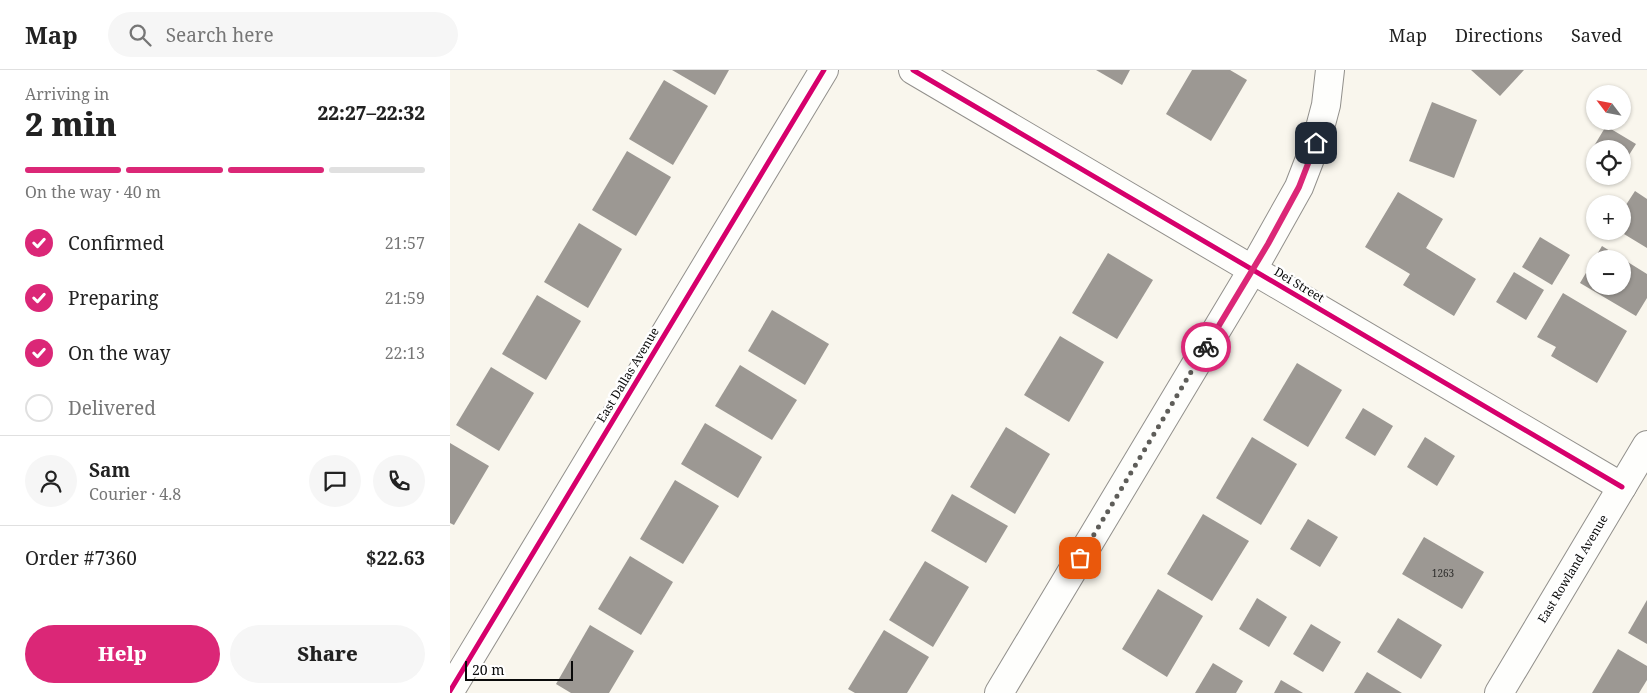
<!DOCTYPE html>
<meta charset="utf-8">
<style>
body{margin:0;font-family:"Noto Serif",serif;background:#f6f6f6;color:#222;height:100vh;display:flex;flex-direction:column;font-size:19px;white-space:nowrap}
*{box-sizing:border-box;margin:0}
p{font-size:16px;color:#767676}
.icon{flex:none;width:28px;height:28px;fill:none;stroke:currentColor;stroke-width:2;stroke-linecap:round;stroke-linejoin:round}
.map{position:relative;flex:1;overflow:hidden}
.details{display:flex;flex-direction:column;background:#fff;width:450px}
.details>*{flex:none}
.needle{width:32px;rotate:302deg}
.controls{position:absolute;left:1136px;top:15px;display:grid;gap:10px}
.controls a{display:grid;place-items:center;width:45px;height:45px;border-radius:50%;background:#fff;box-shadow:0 1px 4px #0004;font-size:25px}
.scale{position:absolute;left:15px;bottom:12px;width:108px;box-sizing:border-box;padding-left:5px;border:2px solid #0a0a0a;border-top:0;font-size:14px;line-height:18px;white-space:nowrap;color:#0a0a0a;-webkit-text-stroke:4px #fff;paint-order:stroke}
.pin{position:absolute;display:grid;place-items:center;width:42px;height:42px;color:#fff;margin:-21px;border-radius:10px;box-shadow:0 2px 8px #0006}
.courier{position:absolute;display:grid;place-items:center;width:50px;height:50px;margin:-25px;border:4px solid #db2777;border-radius:50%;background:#fff;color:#222;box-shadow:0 1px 6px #0007}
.headline em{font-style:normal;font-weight:800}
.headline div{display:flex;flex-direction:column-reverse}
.headline{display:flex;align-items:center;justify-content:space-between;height:85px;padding:0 25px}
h1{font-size:32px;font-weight:800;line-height:38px}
.bar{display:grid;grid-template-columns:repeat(4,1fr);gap:8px 5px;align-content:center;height:60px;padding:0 25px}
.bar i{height:6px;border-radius:4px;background:#e0e0e0}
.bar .selected{background:#db2777}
.bar p{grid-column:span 4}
.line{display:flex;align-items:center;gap:12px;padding:0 25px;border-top:1px solid #e0e0e0}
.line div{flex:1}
.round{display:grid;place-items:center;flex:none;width:52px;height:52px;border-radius:26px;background:#f6f6f6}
ol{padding:0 25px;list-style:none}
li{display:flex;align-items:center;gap:15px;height:55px}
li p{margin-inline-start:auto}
li .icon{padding:5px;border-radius:50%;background:#db2777;color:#fff;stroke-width:4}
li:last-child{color:#767676}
li i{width:28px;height:28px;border:2px solid #e0e0e0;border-radius:50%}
.primary-button{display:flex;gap:10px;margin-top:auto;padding:10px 25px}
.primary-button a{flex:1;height:58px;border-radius:30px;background:#db2777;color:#fff;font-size:20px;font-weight:800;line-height:58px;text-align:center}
.primary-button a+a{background:#f6f6f6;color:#222}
header{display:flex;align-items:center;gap:30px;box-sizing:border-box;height:70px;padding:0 25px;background:#fff;border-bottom:1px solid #e0e0e0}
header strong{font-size:24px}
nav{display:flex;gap:28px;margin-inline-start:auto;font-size:18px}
.search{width:350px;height:45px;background:#f6f6f6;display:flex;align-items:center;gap:12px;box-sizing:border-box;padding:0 18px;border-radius:28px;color:#767676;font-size:19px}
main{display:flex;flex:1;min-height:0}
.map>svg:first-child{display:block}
.building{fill:#9c9893;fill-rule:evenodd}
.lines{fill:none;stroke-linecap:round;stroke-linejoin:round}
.minor-casing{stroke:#92908c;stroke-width:30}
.minor{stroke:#fefefc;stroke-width:28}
.cycleway-casing{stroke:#fff;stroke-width:8}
.cycleway{stroke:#d6006c;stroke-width:5}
.done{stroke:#5e5d59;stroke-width:5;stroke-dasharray:0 9}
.route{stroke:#db2777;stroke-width:6}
.labels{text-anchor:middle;stroke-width:5;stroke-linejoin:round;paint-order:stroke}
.number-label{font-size:10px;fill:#2e2e2c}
.street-label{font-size:12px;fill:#0a0a0a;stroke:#fff}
</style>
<header>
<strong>Map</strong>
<div class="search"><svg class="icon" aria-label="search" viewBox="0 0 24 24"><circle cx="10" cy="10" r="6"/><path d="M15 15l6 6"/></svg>Search here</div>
<nav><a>Map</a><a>Directions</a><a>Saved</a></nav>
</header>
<main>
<section class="details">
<div class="headline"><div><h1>2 min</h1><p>Arriving in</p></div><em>22:27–22:32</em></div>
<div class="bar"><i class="selected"></i><i class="selected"></i><i class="selected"></i><i></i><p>On the way · 40 m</p></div>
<ol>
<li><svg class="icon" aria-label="check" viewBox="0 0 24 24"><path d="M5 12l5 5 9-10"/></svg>Confirmed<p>21:57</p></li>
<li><svg class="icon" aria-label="check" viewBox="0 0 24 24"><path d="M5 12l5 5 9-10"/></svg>Preparing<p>21:59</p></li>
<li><svg class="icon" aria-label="check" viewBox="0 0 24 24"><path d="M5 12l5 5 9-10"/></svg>On the way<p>22:13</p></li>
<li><i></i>Delivered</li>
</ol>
<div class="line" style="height:90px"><a class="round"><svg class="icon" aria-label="person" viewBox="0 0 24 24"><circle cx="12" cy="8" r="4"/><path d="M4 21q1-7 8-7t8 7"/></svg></a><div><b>Sam</b><p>Courier · 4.8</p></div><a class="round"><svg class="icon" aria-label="chat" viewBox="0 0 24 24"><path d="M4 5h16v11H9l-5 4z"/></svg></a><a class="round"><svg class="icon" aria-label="phone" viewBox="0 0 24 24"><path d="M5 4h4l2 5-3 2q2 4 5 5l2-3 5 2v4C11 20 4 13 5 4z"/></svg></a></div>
<div class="line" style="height:65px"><div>Order #7360</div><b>$22.63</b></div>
<div class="primary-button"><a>Help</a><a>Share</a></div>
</section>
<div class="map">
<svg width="1197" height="623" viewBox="0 0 1197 623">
<rect width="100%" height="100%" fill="#f9f6ed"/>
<g class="building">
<path d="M222 0H279L265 25Z"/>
<path d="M646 0H680L672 15Z"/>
<path d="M742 0H780L797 10 761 71 716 44Z"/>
<path d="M1021 0H1074L1050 26Z"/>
<path d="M214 10 258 36 223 95 179 69Z"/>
<path d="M982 32 1027 50 1004 108 959 91Z"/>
<path d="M1156 56 1186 74 1172 96V79H1145V90L1138 86Z"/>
<path d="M177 81 221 107 186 166 142 140Z"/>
<path d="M1185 121 1197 129V178L1169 161H1172V141Z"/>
<path d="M948 122 993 149 976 178 1026 209 1004 246 953 215 960 204 915 177Z"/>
<path d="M129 153 172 179 138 238 94 212Z"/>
<path d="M1090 167 1120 185 1102 215 1072 197Z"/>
<path d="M1152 176 1197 204V228L1186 246 1130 213ZM1145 189H1172V216H1145Z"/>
<path d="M658 183 703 210 667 269 622 243Z"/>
<path d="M1064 202 1094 220 1076 250 1046 232Z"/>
<path d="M1113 223 1177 261 1147 313 1101 286 1106 277 1087 267Z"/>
<path d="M87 225 131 251 96 310 52 284Z"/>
<path d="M322 240 379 274 355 315 298 281Z"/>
<path d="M610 266 654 292 619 352 574 325Z"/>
<path d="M847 293 892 320 858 377 813 350Z"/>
<path d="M290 295 347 330 322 370 265 336Z"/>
<path d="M41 297 84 323 49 381 6 355Z"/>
<path d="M913 338 943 356 925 386 895 368Z"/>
<path d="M255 353 312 387 288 428 231 394Z"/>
<path d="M556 357 600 384 565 444 520 417Z"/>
<path d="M802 367 847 394 811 455 766 428Z"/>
<path d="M975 367 1005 386 987 416 957 397Z"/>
<path d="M0 373 39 396 4 455 0 453Z"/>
<path d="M225 410 269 436 233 494 190 469Z"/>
<path d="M502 424 558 456 536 493 481 461Z"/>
<path d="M753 444 799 471 762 531 717 504Z"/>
<path d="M858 449 888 467 870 497 840 479Z"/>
<path d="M974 467 1034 502 1012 539 952 504Z"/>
<path d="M180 486 223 512 191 565 148 539Z"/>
<path d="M475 491 519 517 483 577 439 550Z"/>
<path d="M708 519 753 546 717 607 672 579Z"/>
<path d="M807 528 837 547 819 577 789 559Z"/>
<path d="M1197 530V574L1178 563Z"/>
<path d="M948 548 992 575 971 609 927 582Z"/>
<path d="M861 554 891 572 873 602 843 584Z"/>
<path d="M140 555 184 581 159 623H121L106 614Z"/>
<path d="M434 560 479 587 457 623H405L398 619Z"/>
<path d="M1168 579 1197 596V610L1189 623H1142Z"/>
<path d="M763 593 793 611 786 623H745Z"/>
<path d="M917 602 952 623H904Z"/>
<path d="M831 610 853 623H824Z"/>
</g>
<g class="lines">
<g class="minor-casing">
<g id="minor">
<path d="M463 0 1172 417"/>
<path d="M0 621 374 0"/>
<path d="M549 623 803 199 849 117 866 73 876 35 880 0"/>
<path d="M1049 623 1197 375"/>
</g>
</g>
<use href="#minor" class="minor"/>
<g class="cycleway-casing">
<g id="cycleway">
<path d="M463 0 1172 417"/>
<path d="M0 621 374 0"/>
</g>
</g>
<use href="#cycleway" class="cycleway"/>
</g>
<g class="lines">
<path class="done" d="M630 488 756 277"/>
<path class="route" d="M756 277 818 174 849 117 866 73"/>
</g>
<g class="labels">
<g class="number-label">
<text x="993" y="507">1263</text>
</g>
<g class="street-label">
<text transform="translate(849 215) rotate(31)" y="4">Dei Street</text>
<text transform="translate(178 305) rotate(-59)" y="4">East Dallas Avenue</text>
<text transform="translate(1123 499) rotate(-59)" y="4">East Rowland Avenue</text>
</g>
</g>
</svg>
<div class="controls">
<a><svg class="needle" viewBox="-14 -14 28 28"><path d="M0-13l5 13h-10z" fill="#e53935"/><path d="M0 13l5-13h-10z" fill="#767676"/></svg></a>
<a><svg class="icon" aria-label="locate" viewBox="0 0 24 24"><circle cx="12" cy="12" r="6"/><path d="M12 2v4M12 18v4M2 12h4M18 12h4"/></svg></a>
<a>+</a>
<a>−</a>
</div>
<div class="scale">20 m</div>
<div class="pin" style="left:630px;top:488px;background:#ea580c"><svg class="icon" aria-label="bag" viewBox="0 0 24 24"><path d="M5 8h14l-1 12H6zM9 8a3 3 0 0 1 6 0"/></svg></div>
<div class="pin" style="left:866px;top:73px;background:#1f2937"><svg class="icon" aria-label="home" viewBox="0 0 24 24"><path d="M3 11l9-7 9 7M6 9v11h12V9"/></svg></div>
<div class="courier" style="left:756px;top:277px"><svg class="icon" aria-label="bike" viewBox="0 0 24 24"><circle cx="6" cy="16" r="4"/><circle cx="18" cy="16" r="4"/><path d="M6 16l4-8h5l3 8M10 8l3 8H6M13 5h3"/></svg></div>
</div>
</main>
